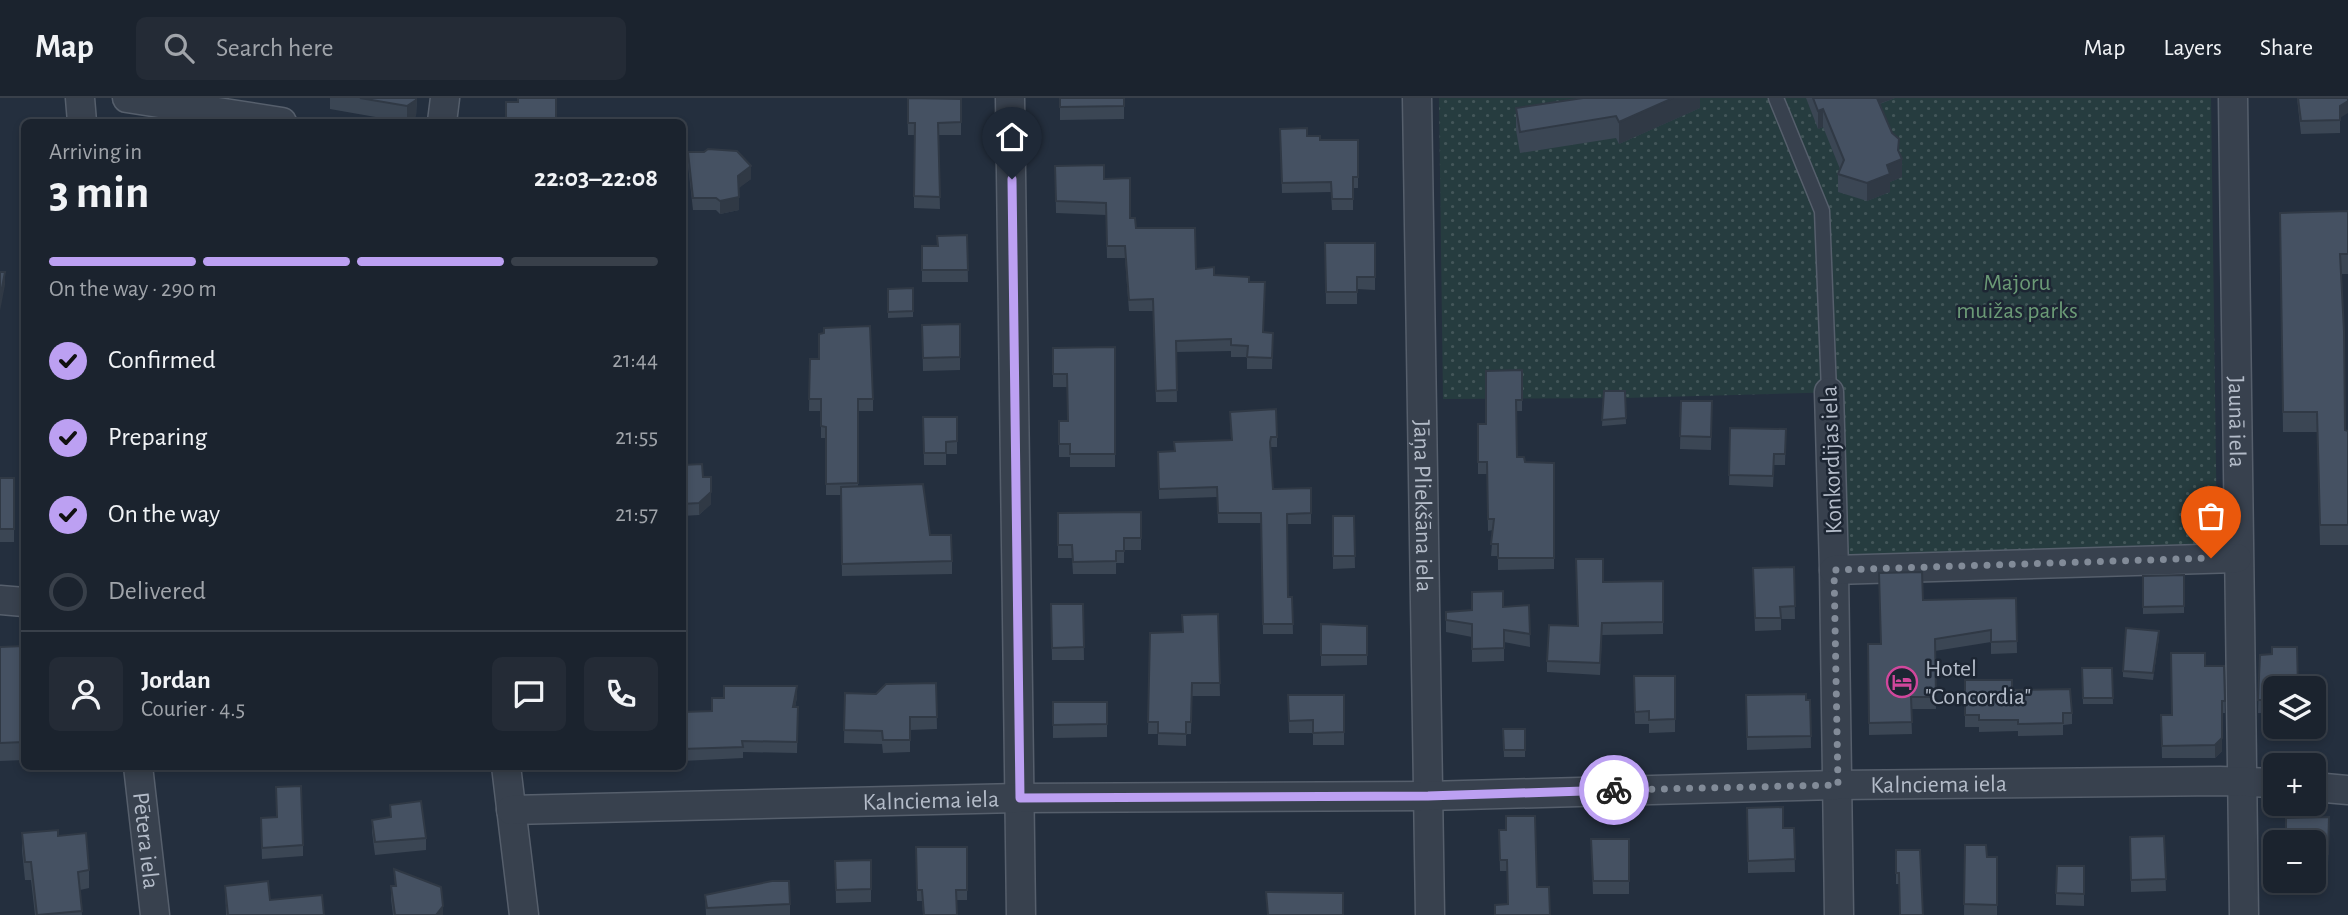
<!DOCTYPE html>
<meta charset="utf-8">
<style>
body{margin:0;font-family:"Alegreya Sans",sans-serif;background:#242b36;color:#f1f3f6;height:100vh;display:flex;flex-direction:column;font-size:26px;white-space:nowrap}
*{box-sizing:border-box;margin:0}
p{font-size:23px;color:#a0a4aa}
.icon{flex:none;width:38px;height:38px;fill:none;stroke:currentColor;stroke-width:2;stroke-linecap:round;stroke-linejoin:round}
.map{position:relative;flex:1;overflow:hidden}
.details{position:absolute;left:21px;top:21px;width:665px;height:651px;display:flex;flex-direction:column;background:#1b232e;border-radius:10px;box-shadow:0 4px 10px #0003,0 0 0 2px #39404a}
.details>*{flex:none}
.fabs{position:absolute;left:2263px;top:578px;display:grid;gap:14px}
.fabs a{display:grid;place-items:center;width:63px;height:63px;border-radius:10px;background:#1b232e;box-shadow:0 4px 10px #0003,0 0 0 2px #39404a;font-size:35px}
.pin{position:absolute;display:grid;place-items:center;width:60px;height:60px;color:#fff;margin:-72px -30px;border-radius:50% 50% 50% 0;rotate:-45deg;box-shadow:0 0 7px #0007}
.pin .icon{rotate:45deg}
.courier{position:absolute;display:grid;place-items:center;width:70px;height:70px;margin:-35px;border:5px solid #bca0f2;border-radius:50%;background:#fff;color:#222;box-shadow:0 2px 9px #0007}
.head em{font-style:normal;font-weight:700}
.head div{display:flex;flex-direction:column-reverse}
.head{display:flex;align-items:center;justify-content:space-between;height:119px;padding:0 28px}
h1{font-size:46px;font-weight:700;line-height:52px}
.bar{display:grid;grid-template-columns:repeat(4,1fr);gap:10px 7px;align-content:center;height:84px;padding:0 28px}
.bar i{height:9px;border-radius:5px;background:#39404a}
.bar .on{background:#bca0f2}
.bar p{grid-column:span 4}
.line{display:flex;align-items:center;gap:18px;padding:0 28px;border-top:2px solid #39404a}
.line div{flex:1}
.round{display:grid;place-items:center;flex:none;width:74px;height:74px;border-radius:10px;background:#242b36}
ol{padding:0 28px;list-style:none}
li{display:flex;align-items:center;gap:21px;height:77px}
li p{margin-inline-start:auto}
li .icon{padding:7px;border-radius:50%;background:#bca0f2;color:#111;stroke-width:4}
li:last-child{color:#a0a4aa}
li i{width:38px;height:38px;border:4px solid #39404a;border-radius:50%}
header{display:flex;align-items:center;gap:42px;box-sizing:border-box;height:98px;padding:0 35px;background:#1b232e;border-bottom:2px solid #39404a}
header strong{font-size:33px}
nav{display:flex;gap:38px;margin-inline-start:auto;font-size:24px}
.search{width:490px;height:63px;background:#242b36;display:flex;align-items:center;gap:18px;box-sizing:border-box;padding:0 24px;border-radius:10px;color:#a0a4aa;font-size:26px}
.map>svg:first-child{display:block}
.grass{fill:url(#grass-dots)}
.lines{fill:none;stroke-linecap:round;stroke-linejoin:round}
.service-casing{stroke:#565f6c;stroke-width:17}
.minor-casing{stroke:#565f6c;stroke-width:31}
.service{stroke:#38414e;stroke-width:14}
.minor{stroke:#38414e;stroke-width:28}
.wall{fill:#3b4654}
.shaded-wall{fill:#303945}
.building{fill:#455162;stroke:#303945;stroke-width:2}
.done{stroke:#828b98;stroke-width:7;stroke-dasharray:0 12.6}
.route{stroke:#bca0f2;stroke-width:9}
.labels{text-anchor:middle;stroke-width:5;stroke-linejoin:round;paint-order:stroke}
.park-label{font-size:24px;fill:#6b9a76;stroke:#1d2633}
.street-label{font-size:24px;fill:#b4bcc9;stroke:#1d2633}
.poi-label{font-size:24px;fill:#b4bcc9;stroke:#1d2633;text-anchor:start}
</style>
<header>
<strong>Map</strong>
<div class="search"><svg class="icon" aria-label="search" viewBox="0 0 24 24"><circle cx="10" cy="10" r="6"/><path d="M15 15l6 6"/></svg>Search here</div>
<nav><a>Map</a><a>Layers</a><a>Share</a></nav>
</header>
<div class="map">
<svg width="2348" height="817" viewBox="0 0 2348 817">
<defs>
<pattern id="grass-dots" width="8" height="8" patternUnits="userSpaceOnUse" patternTransform="scale(1.75)"><rect width="8" height="8" fill="#263c3f"/><path d="M2 2h.1M6 6h.1" fill="none" stroke="#435659" stroke-width="1.8" stroke-linecap="round"/></pattern>
</defs>
<rect width="100%" height="100%" fill="#242f3e"/>
<path class="grass" d="M1439 0H2211L2217 441 2203 442 2192 450 1849 457 1843 294 1625 300 1443 301Z"/>
<g class="lines">
<g class="service-casing">
<path id="service" d="M1776 0 1822 113 1829 294"/>
</g>
<g class="minor-casing">
<g id="minor">
<path d="M80 0 82 24"/>
<path d="M127 0 282 24"/>
<path d="M1010 0 1021 817"/>
<path id="s1" d="M1417 0 1430 817"/>
<path id="s2" d="M2233 0 2244 817"/>
<path d="M442 24 445 0"/>
<path d="M1829 294 1834 472 1839 817"/>
<path d="M1834 472 2237 460"/>
<path d="M0 502 24 504"/>
<path id="s3" d="M138 668 155 817"/>
<path d="M506 668 524 817"/>
<path d="M2314 689 2348 692"/>
<path id="s4" d="M511 712 1020 700 1428 698 1837 687 2220 683 2275 685"/>
</g>
</g>
<use href="#service" class="service"/>
<use href="#minor" class="minor"/>
</g>
<g class="wall">
<path d="M330 0H417L416 18 408 24H404L330 11Z"/>
<path d="M907 0 961 1V37H938L940 111 914 110V37H908Z"/>
<path d="M1060 0H1124V21L1060 22Z"/>
<path d="M1700 0V10L1619 46 1616 40 1520 55 1516 32V10Z"/>
<path d="M1806 0H1895L1880 6 1899 54 1902 79 1890 84V94L1867 103 1838 94V76L1840 71 1823 29 1818 31Z"/>
<path d="M2297 0H2348L2340 20V35L2301 36Z"/>
<path d="M1280 31 1320 42H1358V90H1353V112H1332L1331 94 1282 95Z"/>
<path d="M688 54 751 81 738 90 739 112 720 116 716 112H693L688 67Z"/>
<path d="M1055 68 1104 81 1136 130 1196 171 1214 177 1249 184 1263 234 1273 235 1272 271H1247V259H1231V253L1176 254 1177 304H1156L1153 213H1129L1125 160H1107L1106 117 1056 115Z"/>
<path d="M2348 113V176H2341L2345 332 2348 333V447H2320L2317 334H2283L2280 115Z"/>
<path d="M967 137 968 184H922V148H938Z"/>
<path d="M1325 145H1375V192L1357 191V206H1326Z"/>
<path d="M913 190V219L888 220V191Z"/>
<path d="M960 226V272L923 273 922 227Z"/>
<path d="M1115 249V369H1070V359H1059V323H1068L1067 289H1053V250Z"/>
<path d="M810 261 873 301V313H858V388L930 437 952 463V476L842 478 841 397H826V340H821V313H809Z"/>
<path d="M1522 272V313H1516L1517 359 1525 364 1554 365V471L1498 472V458H1491L1493 432 1488 433 1487 376H1478V337Z"/>
<path d="M1604 293H1625L1626 326 1602 328Z"/>
<path d="M1681 303H1712L1711 352 1680 351Z"/>
<path d="M1230 314 1277 339V349H1271L1273 391 1311 390V426H1288V499H1292L1293 536H1263L1261 425H1218L1217 399 1159 401 1158 354 1174 353 1231 342Z"/>
<path d="M923 319H957V356H946V367H924Z"/>
<path d="M1730 330 1786 331 1785 367H1774L1773 389 1729 387Z"/>
<path d="M682 367 703 379 711 406 699 417 682 418Z"/>
<rect x="0" y="380" width="14" height="64"/>
<path d="M1141 414V452H1124V465H1116V476H1073L1072 460H1058V415Z"/>
<path d="M1333 418H1354L1355 470 1333 471Z"/>
<path d="M1794 469 1795 521H1781V532L1755 533 1753 470Z"/>
<path d="M2184 477V515L2143 516V478Z"/>
<path d="M1663 483V536L1602 537 1600 577 1547 574V563L1577 528 1603 484Z"/>
<path d="M2016 500 2017 555 1991 556V544L1935 553 1936 611H1911L1912 636 1869 637 1868 546H1881L1923 502Z"/>
<path d="M1051 506H1083L1084 562H1052Z"/>
<path d="M1529 507 1530 549 1504 544V563L1472 564V539L1446 534V514Z"/>
<path d="M1218 516 1220 598H1192L1191 636H1186V648L1158 647V636H1148L1150 535 1182 534Z"/>
<path d="M1321 526 1367 528V567L1321 568Z"/>
<path d="M2159 539 2153 582 2123 579V573Z"/>
<path d="M24 548V662L0 663V549Z"/>
<path d="M2260 557 2275 590V622H2273V615H2258Z"/>
<path d="M2205 568H2224L2225 615H2222V653L2215 660H2162L2161 617H2172Z"/>
<path d="M2082 570H2112L2113 606H2083Z"/>
<path d="M1634 578H1675V634L1649 635V626H1635Z"/>
<path d="M1965 582 2012 592 2072 615V626L2063 627V637L2018 638V633L1979 634V629H1965Z"/>
<path d="M936 585 937 631 910 632V654L883 655 882 646 844 645 845 595 876 596Z"/>
<path d="M1288 597H1344V647H1313V635H1289Z"/>
<path d="M1746 597 1810 602 1811 650 1747 652Z"/>
<path d="M797 599 795 609H798L797 655 743 654V660L682 663V614L712 613Z"/>
<path d="M1053 604H1107V639L1053 640Z"/>
<path d="M1503 631H1525V659H1504Z"/>
<path d="M212 668H254L213 673Z"/>
<path d="M390 707 426 740V752L375 757 372 734V722L390 720Z"/>
<path d="M1747 710 1783 730H1794L1795 774 1748 775Z"/>
<path d="M276 719 303 747V758L262 761 261 731Z"/>
<path d="M2329 719 2328 768H2314V744Z"/>
<path d="M1499 732 1537 789 1550 817H1495V807L1507 806V773H1500Z"/>
<path d="M22 735 58 738 89 772V790L80 792 82 817H35L31 782H25L22 753Z"/>
<path d="M2164 738 2166 793 2131 794 2130 739Z"/>
<path d="M1591 741H1629V796H1593Z"/>
<path d="M1965 747 1987 759H1997V817H1964Z"/>
<path d="M916 749H967V802H957V817H923L922 803H917Z"/>
<path d="M1896 752 1923 817 1899 786H1896Z"/>
<path d="M871 762V804L836 805 835 763Z"/>
<path d="M2084 768V808L2056 807V795Z"/>
<path d="M394 771 443 817H393L391 801V788H395Z"/>
<path d="M225 788 270 802 324 817H226Z"/>
<path d="M705 797 790 806V817H706Z"/>
</g>
<g class="shaded-wall">
<path d="M416 0H417L416 18 407 24V8Z"/>
<path d="M1673 0H1700V10L1619 46V24Z"/>
<path d="M1873 0H1895L1873 8Z"/>
<path d="M2348 3V15L2340 20V8Z"/>
<path d="M1823 11V29L1818 31V13Z"/>
<path d="M1899 41V63L1902 61V79L1890 84V94L1867 103V85L1887 67Z"/>
<path d="M751 68V81L738 91V78Z"/>
<path d="M739 99V112L720 116V103Z"/>
<path d="M5 174V187L0 213V200Z"/>
<path d="M711 394V406L699 417V405Z"/>
<path d="M797 588V599L793 620V609Z"/>
<path d="M2222 640V653L2215 660V647Z"/>
<path d="M443 808V817H436Z"/>
</g>
<g class="building">
<path d="M360 0H416V2L407 8Z"/>
<path d="M518 0H556V24H506V4H518Z"/>
<path d="M908 0 961 1V24L938 25 940 99 914 98 915 25H908Z"/>
<path d="M1060 0H1124V8L1060 9Z"/>
<path d="M1583 0H1673L1619 24 1616 18 1520 34 1516 10Z"/>
<path d="M1813 0H1877L1892 35 1899 41 1898 52 1902 61 1887 67 1890 76 1867 85 1838 76 1844 62 1823 11 1818 13Z"/>
<path d="M2298 0H2348V3L2340 8V22L2301 23Z"/>
<path d="M1307 30V38H1320V42H1358V79H1353V101H1332L1331 84 1282 85 1280 31Z"/>
<path d="M708 51 737 53 751 68 738 78 739 99 720 103 716 100H693L688 54H704Z"/>
<path d="M1104 67V81L1130 80V120H1135L1136 130H1195L1196 171 1214 169V177L1249 179V184H1265L1263 234 1273 235 1272 260 1247 259 1248 248 1231 247V241L1176 243 1177 292 1156 293 1153 201 1129 202 1125 148H1107L1106 105 1056 103 1055 68Z"/>
<path d="M2348 113V156H2340L2344 233 2345 332 2348 333V427H2320L2317 314H2283L2280 115Z"/>
<path d="M967 137 968 172H922V148H938L937 138Z"/>
<path d="M1325 145H1375V179H1357V194H1326Z"/>
<path d="M0 174H5L0 200Z"/>
<path d="M913 190V213L888 214V191Z"/>
<path d="M960 226V259L923 260 922 227Z"/>
<path d="M870 228 873 301H858V385L826 386V329L821 328V301H809L810 261H819V236L824 235V230Z"/>
<path d="M1115 249V356H1070V346H1059V323H1068L1067 276H1053V250Z"/>
<path d="M1522 272V302H1516L1517 359H1524L1525 364 1554 365V460H1498V446H1491L1494 421H1488L1487 364H1478V326H1486V273Z"/>
<path d="M1604 293H1625L1626 320 1602 322Z"/>
<path d="M1681 303H1712L1711 339 1680 338Z"/>
<path d="M1276 311 1277 339H1271L1270 344 1273 391 1311 390V415L1287 416 1288 499H1292L1293 526H1263L1261 415H1218L1217 389 1159 391 1158 354 1175 353 1174 344 1232 342 1230 314Z"/>
<path d="M923 319H957V343L946 344V355H924Z"/>
<path d="M1730 330 1786 331 1785 356H1774L1773 378 1729 377Z"/>
<path d="M702 366 703 379H711V394L699 405 682 406V367Z"/>
<rect x="0" y="380" width="14" height="51"/>
<path d="M923 386 930 437H951L952 463 842 466 841 389Z"/>
<path d="M1141 414V440H1124V453H1116V463L1073 464 1072 447H1058V415Z"/>
<path d="M1333 418H1354L1355 458H1333Z"/>
<path d="M1576 461H1603V484L1663 483V524L1602 525 1600 565 1547 563 1549 527 1578 528Z"/>
<path d="M1794 469 1795 508 1780 509 1781 520H1755L1753 470Z"/>
<path d="M1922 474 1923 502 2016 500 2017 543 1991 544V532L1935 541 1936 599H1911L1912 624 1869 625 1868 546H1881L1879 475Z"/>
<path d="M2184 477V508L2143 509V478Z"/>
<path d="M1503 493V509L1529 507 1530 536 1504 532V550L1472 551V526L1446 522V514L1472 512V494Z"/>
<path d="M1051 506H1083L1084 549 1052 550Z"/>
<path d="M1218 516 1220 585H1192L1191 624H1186V636L1158 635V624H1148L1150 535 1183 534 1182 517Z"/>
<path d="M1321 526 1367 528V557H1321Z"/>
<path d="M2126 530 2159 533 2153 575 2123 573Z"/>
<path d="M24 548V644L0 645V549Z"/>
<path d="M2272 549H2297L2298 590H2275V609H2273V602H2258L2260 557 2272 556Z"/>
<path d="M2171 555H2205V568H2224L2225 603H2222V640L2215 647 2162 648 2161 617H2172Z"/>
<path d="M2082 570H2112L2113 600H2083Z"/>
<path d="M1634 578H1675V621L1649 622V613L1635 614Z"/>
<path d="M1965 582H2012V592L2070 591 2072 615H2063V625L2018 626V622H1979V617H1965Z"/>
<path d="M936 585 937 619H910V642H883L882 633 844 632 845 595 876 596 886 586Z"/>
<path d="M724 588H797L793 609H798L797 644 742 643 743 649 682 651V614L712 613V600H724Z"/>
<path d="M1806 596V602H1810L1811 638 1747 639 1746 597Z"/>
<path d="M1288 597H1344V634L1313 635V622L1289 623Z"/>
<path d="M1053 604H1107V626L1053 627Z"/>
<path d="M1503 631H1525V652H1504Z"/>
<path d="M301 688 303 747 262 750 261 720 277 719 276 689Z"/>
<path d="M421 703 426 740 375 744 372 722 391 719 390 707Z"/>
<path d="M1783 709V730H1794L1795 761 1748 763 1747 710Z"/>
<path d="M1506 718H1535L1537 789H1549L1550 817H1495V807L1508 806 1507 762H1500L1499 732H1506Z"/>
<path d="M2329 719 2328 756H2314V744H2286V720Z"/>
<path d="M58 732V738L86 735 89 772 78 774 82 813 37 817 31 764H25L22 735Z"/>
<path d="M2164 738 2166 781 2131 782 2130 739Z"/>
<path d="M1591 741H1629V783H1593Z"/>
<path d="M1965 747H1986L1987 759H1997V807L1964 806Z"/>
<path d="M916 749H967V792H956L957 817H924L922 792H917Z"/>
<path d="M1896 752H1920L1923 817H1900L1899 775H1896Z"/>
<path d="M871 762V791L836 792 835 763Z"/>
<path d="M2057 768H2084V796L2056 795Z"/>
<path d="M394 771 441 789 443 808 436 817H395L391 788H396Z"/>
<path d="M268 783 270 802 322 797 324 817H228L225 788Z"/>
<path d="M772 783H789L790 806 707 810 705 797Z"/>
<path d="M1266 794 1343 795V817H1268Z"/>
</g>
<g class="lines">
<path class="done" d="M1614 692 1838 687 1834 472 2211 460"/>
<path class="route" d="M1012 81 1020 700 1428 698 1614 692"/>
</g>
<defs>
<g id="hotel-ring" transform="scale(1.575)"><circle r="9.5" fill="#1d2633" stroke="#d1479c" stroke-width="1.5"/><path d="M-6-4.5h1.5V1H6V5H4.5V3h-9V5H-6ZM-4 0a1.8 1.8 0 1 1 3.6 0ZM.5 0V-2.5h3Q6-2.5 6 0Z" fill="#d1479c"/></g>
</defs>
<g fill-rule="evenodd">
<use href="#hotel-ring" x="1902" y="584"/>
</g>
<g class="labels">
<g class="park-label">
<text x="2017" y="192">Majoru<tspan x="2017" dy="28">muižas parks</tspan></text>
</g>
<g class="street-label">
<text dy="8" stroke="none"><textPath href="#s2" startOffset="324">Jaunā iela</textPath></text>
<text transform="translate(1831 362) rotate(-92)" y="8">Konkordijas iela</text>
<text dy="8" stroke="none"><textPath href="#s1" startOffset="408">Jāņa Pliekšāna iela</textPath></text>
<text dy="8" stroke="none"><textPath href="#s4" startOffset="1428">Kalnciema iela</textPath></text>
<text dy="8" stroke="none"><textPath href="#s4" startOffset="420">Kalnciema iela</textPath></text>
<text dy="8" stroke="none"><textPath href="#s3" startOffset="75">Pētera iela</textPath></text>
</g>
<g class="poi-label">
<text x="1925" y="578">Hotel<tspan x="1925" dy="28">"Concordia"</tspan></text>
</g>
</g>
</svg>
<div class="fabs">
<a><svg class="icon" aria-label="layers" viewBox="0 0 24 24"><path d="M12 4l9 5-9 5-9-5zM3 14l9 5 9-5"/></svg></a>
<a>+</a>
<a>−</a>
</div>
<div class="pin" style="left:2211px;top:460px;background:#ea580c"><svg class="icon" aria-label="bag" viewBox="0 0 24 24"><path d="M5 8h14l-1 12H6zM9 8a3 3 0 0 1 6 0"/></svg></div>
<div class="pin" style="left:1012px;top:81px;background:#1f2937"><svg class="icon" aria-label="home" viewBox="0 0 24 24"><path d="M3 11l9-7 9 7M6 9v11h12V9"/></svg></div>
<div class="courier" style="left:1614px;top:692px"><svg class="icon" aria-label="bike" viewBox="0 0 24 24"><circle cx="6" cy="16" r="4"/><circle cx="18" cy="16" r="4"/><path d="M6 16l4-8h5l3 8M10 8l3 8H6M13 5h3"/></svg></div>
<section class="details">
<div class="head"><div><h1>3 min</h1><p>Arriving in</p></div><em>22:03–22:08</em></div>
<div class="bar"><i class="on"></i><i class="on"></i><i class="on"></i><i></i><p>On the way · 290 m</p></div>
<ol>
<li><svg class="icon" aria-label="check" viewBox="0 0 24 24"><path d="M5 12l5 5 9-10"/></svg>Confirmed<p>21:44</p></li>
<li><svg class="icon" aria-label="check" viewBox="0 0 24 24"><path d="M5 12l5 5 9-10"/></svg>Preparing<p>21:55</p></li>
<li><svg class="icon" aria-label="check" viewBox="0 0 24 24"><path d="M5 12l5 5 9-10"/></svg>On the way<p>21:57</p></li>
<li><i></i>Delivered</li>
</ol>
<div class="line" style="height:126px"><a class="round"><svg class="icon" aria-label="person" viewBox="0 0 24 24"><circle cx="12" cy="8" r="4"/><path d="M4 21q1-7 8-7t8 7"/></svg></a><div><b>Jordan</b><p>Courier · 4.5</p></div><a class="round"><svg class="icon" aria-label="chat" viewBox="0 0 24 24"><path d="M4 5h16v11H9l-5 4z"/></svg></a><a class="round"><svg class="icon" aria-label="phone" viewBox="0 0 24 24"><path d="M5 4h4l2 5-3 2q2 4 5 5l2-3 5 2v4C11 20 4 13 5 4z"/></svg></a></div>
</section>
</div>
